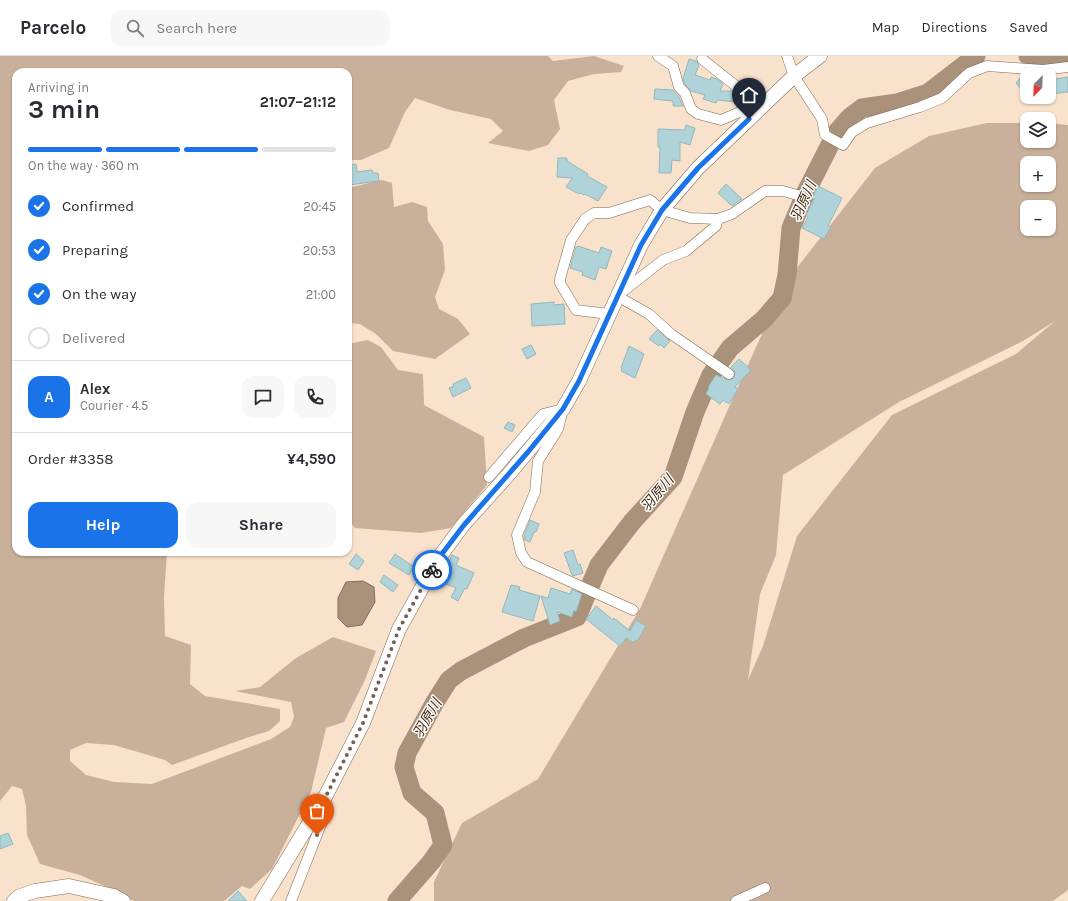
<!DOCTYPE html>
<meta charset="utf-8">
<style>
body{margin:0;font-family:Karla,"Noto Sans JP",sans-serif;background:#f7f7f7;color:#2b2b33;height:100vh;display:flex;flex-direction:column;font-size:15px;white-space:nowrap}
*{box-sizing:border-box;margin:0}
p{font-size:13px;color:#7c7c81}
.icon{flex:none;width:22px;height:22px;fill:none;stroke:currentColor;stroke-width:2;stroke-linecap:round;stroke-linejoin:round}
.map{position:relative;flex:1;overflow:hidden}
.panel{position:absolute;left:12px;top:12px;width:340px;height:488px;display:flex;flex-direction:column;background:#fff;border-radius:12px;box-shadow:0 1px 3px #0004}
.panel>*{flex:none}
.needle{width:26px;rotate:203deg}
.buttons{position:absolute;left:1020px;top:12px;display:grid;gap:8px}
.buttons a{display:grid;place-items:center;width:36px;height:36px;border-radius:8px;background:#fff;box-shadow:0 1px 3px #0004;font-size:20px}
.pin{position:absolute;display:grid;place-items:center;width:34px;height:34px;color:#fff;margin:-41px -17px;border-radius:50% 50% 50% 0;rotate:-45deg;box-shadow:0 0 4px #0007}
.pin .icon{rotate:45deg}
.courier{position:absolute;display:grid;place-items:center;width:40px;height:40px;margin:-20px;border:3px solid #1a73e8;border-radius:50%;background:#fff;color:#222;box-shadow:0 1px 5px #0007}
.overview em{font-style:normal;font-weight:700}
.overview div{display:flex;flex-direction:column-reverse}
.overview{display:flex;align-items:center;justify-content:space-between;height:68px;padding:0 16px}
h1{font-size:26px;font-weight:700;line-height:30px}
.bar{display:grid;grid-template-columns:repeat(4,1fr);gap:6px 4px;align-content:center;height:48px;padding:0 16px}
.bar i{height:5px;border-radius:3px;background:#e1e1e2}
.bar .current{background:#1a73e8}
.bar p{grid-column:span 4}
.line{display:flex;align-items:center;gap:10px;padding:0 16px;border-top:1px solid #e1e1e2}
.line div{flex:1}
.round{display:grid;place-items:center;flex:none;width:42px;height:42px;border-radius:12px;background:#f7f7f7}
ol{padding:0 16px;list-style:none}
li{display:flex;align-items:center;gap:12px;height:44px}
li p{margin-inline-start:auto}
li .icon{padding:4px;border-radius:50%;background:#1a73e8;color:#fff;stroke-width:4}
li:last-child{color:#7c7c81}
li i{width:22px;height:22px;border:2px solid #e1e1e2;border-radius:50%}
.cta{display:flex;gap:8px;margin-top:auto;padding:8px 16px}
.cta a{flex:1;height:46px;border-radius:12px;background:#1a73e8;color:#fff;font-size:16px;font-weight:700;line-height:46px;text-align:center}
.cta a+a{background:#f7f7f7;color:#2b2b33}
header{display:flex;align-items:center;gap:24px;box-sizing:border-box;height:56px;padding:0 20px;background:#fff;border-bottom:1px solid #e1e1e2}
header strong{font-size:19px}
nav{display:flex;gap:22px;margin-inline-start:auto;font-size:14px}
.search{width:280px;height:36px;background:#f7f7f7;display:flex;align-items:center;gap:10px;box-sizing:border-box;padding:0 14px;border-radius:12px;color:#7c7c81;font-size:15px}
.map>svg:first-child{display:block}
.green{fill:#c8b09a;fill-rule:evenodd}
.water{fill:#aa917a;stroke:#826e5b}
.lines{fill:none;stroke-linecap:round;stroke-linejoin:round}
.river{stroke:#aa917a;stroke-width:19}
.building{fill:#afd3d8;stroke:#94b7bc}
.street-casing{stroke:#7d6956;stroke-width:11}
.secondary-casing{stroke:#7d6956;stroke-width:15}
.street{stroke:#fff;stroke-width:10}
.secondary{stroke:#fff;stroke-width:14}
.done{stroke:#6f6154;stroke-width:4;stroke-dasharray:0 7.2}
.route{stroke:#1a73e8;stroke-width:5}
.labels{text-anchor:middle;stroke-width:3;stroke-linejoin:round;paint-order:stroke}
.water-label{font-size:14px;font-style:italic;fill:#402506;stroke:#fff}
</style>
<header>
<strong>Parcelo</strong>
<div class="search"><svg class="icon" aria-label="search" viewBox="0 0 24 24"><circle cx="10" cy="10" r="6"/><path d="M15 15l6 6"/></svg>Search here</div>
<nav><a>Map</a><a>Directions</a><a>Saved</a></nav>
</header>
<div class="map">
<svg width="1068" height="845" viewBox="0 0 1068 845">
<rect width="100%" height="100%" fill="#f9e2cc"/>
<g class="green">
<path d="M0 0H548L553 5 594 0 624 10 621 16 594 18 568 25 554 44 560 73 548 89 529 95 488 87 503 75 491 63 450 54 415 42 405 56 389 92 361 104H348V16H16V496H167L164 541 165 580 191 589 190 628 205 640 280 653V665L269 675 249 681 172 709 165 704 114 689 86 687 70 694V705L86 719 114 726 152 728 271 683 290 671 294 661 291 646 235 635 260 631 296 602 333 581 376 595 365 624 344 666 326 672 311 736 272 813 250 833 242 830 224 845H134L118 836 80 819 40 808 27 779 26 750 22 733 12 730 0 745Z"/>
<path d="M987 67H1027V85H1049V67L1068 69V834L1053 845H434V826L462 767 538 723 640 553 725 360 785 227 875 112 929 80ZM1027 107H1049V129H1027ZM1027 151H1049V173H1027ZM1055 265 1016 298 892 359 797 480 763 590 748 624 760 538 776 499 783 419 899 346 1023 285Z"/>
<path d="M382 124 392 127 394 151 412 146 427 151 428 165 443 188 445 214 435 241 439 253 458 263 470 278 435 303 393 295 376 278 360 268 348 267V132Z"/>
<path d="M368 284 381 291 398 314 423 318 424 349 484 381 487 429 451 472 421 477 355 472 348 463V288Z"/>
</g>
<path class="water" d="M363 525 374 531 375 546 362 569 347 571 338 562V542L346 526Z"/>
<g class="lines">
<g class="river">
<path d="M1028 0 1047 3 1066 0"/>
<path d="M397 845 432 805 443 789 435 757 412 737 404 711 407 697 435 646 449 624 461 615 524 582 577 561 599 509 632 466 673 421 695 356 711 319 730 292 764 263 782 242 787 219 791 172 806 136 836 77 850 61 862 52 897 47 928 37 976 0"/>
</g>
</g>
<g class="building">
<path d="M689 3 696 5 699 9 695 19 710 24 711 21 717 23 723 28 720 35H732L735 38V46L717 44 716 47 703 43 705 39 691 35 685 28 683 23Z"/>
<path d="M1021 21 1027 28V40L1016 27Z"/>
<path d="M1068 21V36L1049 38V24Z"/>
<path d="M655 33 673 34 679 41 683 50H673V45L654 43Z"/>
<path d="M686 69 695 72 690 89 680 86V105L672 104 671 117H659L660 91H658V73L685 74Z"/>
<path d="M558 102H567V105L588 118 587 120 607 131 598 145 585 138 584 139 580 137 579 138 566 131 572 122 557 121Z"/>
<path d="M356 108 357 116 372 114 373 117H378L379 125 349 129 348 109Z"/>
<path d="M726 128 742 143 732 150 718 137Z"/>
<path d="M818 130 842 142 828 170 831 171 824 183 802 172 808 161 806 159 814 143 812 142Z"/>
<path d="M578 190 599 197 601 191 612 195 606 213 599 211 595 224 582 219 583 216 570 212 576 191H577Z"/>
<path d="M554 246V249L564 248 565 268 532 270 531 248Z"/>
<path d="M657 274 670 285 664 292 660 288 659 290 649 283Z"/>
<path d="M531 289 536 298 527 303 522 293Z"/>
<path d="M629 290 644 298 635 322 621 315 622 313 621 312Z"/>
<path d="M739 303 751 314 735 331 738 333 729 348 723 344 720 348 706 338 709 332 708 331 716 319 728 324 734 322 735 316 731 311Z"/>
<path d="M466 322 471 332 453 341 449 332 454 330 453 328Z"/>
<path d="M508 366 515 369 512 376 504 372Z"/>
<path d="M530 464 539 468 536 476H534L530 486 525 484 524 480Z"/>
<path d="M573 494 578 509 580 508 583 517 573 520 572 519 564 497Z"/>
<path d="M356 498 364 505 358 514 349 508Z"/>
<path d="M395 498 414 511 409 519 389 507Z"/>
<path d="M452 499 459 502 456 509 474 517 467 533 465 532 458 545 451 541 456 532 446 528 450 519 444 517Z"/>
<path d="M384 519 398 529 393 536 380 526Z"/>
<path d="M511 529 520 531 519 534 540 540 533 565 502 556Z"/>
<path d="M551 532 570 538 572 533 582 538 576 556 574 554 572 561 557 556 560 565 550 569 541 540 548 542Z"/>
<path d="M596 550 613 564 614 562 630 575 636 564 646 570 638 584 632 586 626 582 620 590 586 563Z"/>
<path d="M8 777 13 788 0 793V780Z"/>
<path d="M238 835 247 845H228Z"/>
</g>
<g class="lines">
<g class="street-casing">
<g id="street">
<path d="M658 0 673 10 679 31 685 37 691 53 698 58 721 64 749 52 759 53"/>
<path d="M787 0 794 20 822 63 825 79 843 89 852 76 867 67 920 51 942 42 969 17 987 10 1043 14 1068 11"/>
<path d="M702 3 756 46 759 53"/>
<path d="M718 163 716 170 686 195 663 204 617 240 649 258 671 278 729 318"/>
<path d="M609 258 576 254 560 227V223L571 184 585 163 594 157H609L650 144 662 154 690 162 718 163 732 158 765 135H783L801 140"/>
<path d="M489 421 543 358 563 353 558 373 538 405 535 436 517 479 521 497 527 506 633 554"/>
<path d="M291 845 322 766 324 745"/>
<path d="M736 845 765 832"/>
</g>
</g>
<g class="secondary-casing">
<g id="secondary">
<path d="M14 845 20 840 35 835 69 830 114 840 123 845"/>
<path d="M262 845 324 743 363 667 399 573 438 503 463 469 509 418 563 353 579 325 641 189 662 154 698 112 794 20 820 0"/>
</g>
</g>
<use href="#street" class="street"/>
<use href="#secondary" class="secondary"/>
</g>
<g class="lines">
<path class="done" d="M317 779 322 766 324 744 363 667 399 573 432 514"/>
<path class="route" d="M432 514 438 503 464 469 528 396 563 353 579 325 641 189 662 154 698 112 749 63"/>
</g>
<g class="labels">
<g class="water-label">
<text transform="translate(803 145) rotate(-66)" y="5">羽原川</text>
<text transform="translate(657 437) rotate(-50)" y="5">羽原川</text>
<text transform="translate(427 662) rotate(-60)" y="5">羽原川</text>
</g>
</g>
</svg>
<div class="buttons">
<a><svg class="needle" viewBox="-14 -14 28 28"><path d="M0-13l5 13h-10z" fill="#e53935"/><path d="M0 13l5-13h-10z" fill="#7c7c81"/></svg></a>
<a><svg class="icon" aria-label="layers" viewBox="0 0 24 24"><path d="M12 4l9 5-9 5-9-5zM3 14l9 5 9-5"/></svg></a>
<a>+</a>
<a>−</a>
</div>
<div class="pin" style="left:317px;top:779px;background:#ea580c"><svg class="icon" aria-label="bag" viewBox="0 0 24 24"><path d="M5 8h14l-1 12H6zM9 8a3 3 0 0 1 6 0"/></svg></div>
<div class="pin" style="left:749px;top:63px;background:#1f2937"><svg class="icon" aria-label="home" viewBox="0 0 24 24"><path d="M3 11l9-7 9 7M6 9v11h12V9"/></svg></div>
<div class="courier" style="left:432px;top:514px"><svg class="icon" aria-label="bike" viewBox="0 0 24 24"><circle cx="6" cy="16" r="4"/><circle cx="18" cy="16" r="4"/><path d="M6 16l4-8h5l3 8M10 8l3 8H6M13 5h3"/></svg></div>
<section class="panel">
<div class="overview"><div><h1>3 min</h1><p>Arriving in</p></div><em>21:07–21:12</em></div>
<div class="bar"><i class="current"></i><i class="current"></i><i class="current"></i><i></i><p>On the way · 360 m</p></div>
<ol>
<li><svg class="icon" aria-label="check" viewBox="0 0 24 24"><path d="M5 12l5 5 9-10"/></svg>Confirmed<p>20:45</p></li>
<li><svg class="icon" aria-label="check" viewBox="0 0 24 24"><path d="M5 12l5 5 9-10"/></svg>Preparing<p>20:53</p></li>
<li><svg class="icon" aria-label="check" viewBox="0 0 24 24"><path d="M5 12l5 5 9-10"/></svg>On the way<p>21:00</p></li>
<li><i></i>Delivered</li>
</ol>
<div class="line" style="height:72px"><b class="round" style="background:#1a73e8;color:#fff">A</b><div><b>Alex</b><p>Courier · 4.5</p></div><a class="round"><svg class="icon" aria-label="chat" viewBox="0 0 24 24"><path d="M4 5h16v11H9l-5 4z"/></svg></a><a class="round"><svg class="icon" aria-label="phone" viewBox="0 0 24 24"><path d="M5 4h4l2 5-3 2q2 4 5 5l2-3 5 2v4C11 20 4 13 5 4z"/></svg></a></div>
<div class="line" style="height:52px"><div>Order #3358</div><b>¥4,590</b></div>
<div class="cta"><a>Help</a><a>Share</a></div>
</section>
</div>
